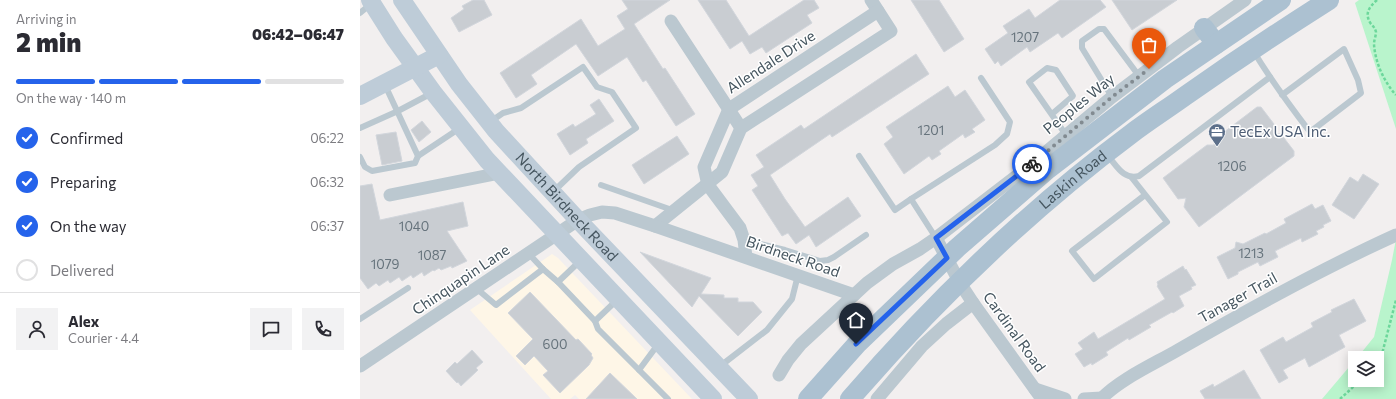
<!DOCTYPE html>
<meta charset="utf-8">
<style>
body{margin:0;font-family:Commissioner,sans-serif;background:#f2f2f3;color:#2b2b33;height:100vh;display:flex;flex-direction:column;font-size:15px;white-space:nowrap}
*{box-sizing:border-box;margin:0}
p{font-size:13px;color:#7c7c81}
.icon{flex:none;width:22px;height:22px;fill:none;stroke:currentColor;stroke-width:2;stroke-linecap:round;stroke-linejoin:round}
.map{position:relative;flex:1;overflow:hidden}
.side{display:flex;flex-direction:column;background:#fff;width:360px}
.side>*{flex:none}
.tools{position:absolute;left:988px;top:351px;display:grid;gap:8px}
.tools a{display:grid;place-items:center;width:36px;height:36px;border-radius:0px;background:#fff;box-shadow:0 2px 10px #0003;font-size:20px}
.pin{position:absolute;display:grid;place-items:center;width:34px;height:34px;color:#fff;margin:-41px -17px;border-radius:50% 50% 50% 0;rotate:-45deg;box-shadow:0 0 4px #0007}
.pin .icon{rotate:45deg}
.courier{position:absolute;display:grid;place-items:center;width:40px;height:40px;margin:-20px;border:3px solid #2563eb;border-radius:50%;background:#fff;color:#222;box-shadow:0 1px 5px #0007}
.headline em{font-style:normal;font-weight:800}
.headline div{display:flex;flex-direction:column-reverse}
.headline{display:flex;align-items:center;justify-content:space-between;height:68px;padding:0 16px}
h1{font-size:26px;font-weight:800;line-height:30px}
.bar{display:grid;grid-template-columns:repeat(4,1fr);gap:6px 4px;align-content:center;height:48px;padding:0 16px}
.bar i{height:5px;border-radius:3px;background:#e1e1e2}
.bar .current{background:#2563eb}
.bar p{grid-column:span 4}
.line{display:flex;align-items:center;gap:10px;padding:0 16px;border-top:1px solid #e1e1e2}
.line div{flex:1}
.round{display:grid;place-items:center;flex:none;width:42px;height:42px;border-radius:0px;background:#f2f2f3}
ol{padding:0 16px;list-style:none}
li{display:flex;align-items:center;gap:12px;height:44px}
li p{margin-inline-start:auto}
li .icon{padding:4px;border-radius:50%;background:#2563eb;color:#fff;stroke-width:4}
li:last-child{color:#7c7c81}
li i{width:22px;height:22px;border:2px solid #e1e1e2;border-radius:50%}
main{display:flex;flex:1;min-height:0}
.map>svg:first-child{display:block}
.commercial{fill:#fef6e7}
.green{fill:#b9f4cc}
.building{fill:#c9cdd2;stroke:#d2d6dc}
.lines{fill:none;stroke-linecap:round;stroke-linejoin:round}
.path{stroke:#6cd79b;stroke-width:2.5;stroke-dasharray:3 2;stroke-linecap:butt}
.lane{stroke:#bbc8d0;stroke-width:6}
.street{stroke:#bbc8d0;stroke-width:13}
.secondary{stroke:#beccd8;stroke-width:18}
.primary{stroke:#acc1d1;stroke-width:20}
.done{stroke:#828b91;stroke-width:4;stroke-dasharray:0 7.2}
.route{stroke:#2563eb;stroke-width:5}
.labels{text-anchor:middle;stroke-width:3;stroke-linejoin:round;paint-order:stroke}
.number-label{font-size:13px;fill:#66737c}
.street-label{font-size:15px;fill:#45555f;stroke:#fff}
.service-label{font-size:15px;fill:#4e5e75;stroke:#fff;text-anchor:start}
</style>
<main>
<section class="side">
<div class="headline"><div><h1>2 min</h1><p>Arriving in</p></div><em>06:42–06:47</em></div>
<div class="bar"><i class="current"></i><i class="current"></i><i class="current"></i><i></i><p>On the way · 140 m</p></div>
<ol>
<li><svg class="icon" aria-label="check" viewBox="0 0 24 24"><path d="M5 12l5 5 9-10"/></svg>Confirmed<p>06:22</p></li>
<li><svg class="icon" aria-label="check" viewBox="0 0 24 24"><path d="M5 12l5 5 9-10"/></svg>Preparing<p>06:32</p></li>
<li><svg class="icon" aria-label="check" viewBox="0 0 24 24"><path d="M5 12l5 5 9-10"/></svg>On the way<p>06:37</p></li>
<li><i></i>Delivered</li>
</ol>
<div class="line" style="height:72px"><a class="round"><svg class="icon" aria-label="person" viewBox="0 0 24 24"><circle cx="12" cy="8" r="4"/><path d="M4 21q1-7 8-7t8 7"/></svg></a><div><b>Alex</b><p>Courier · 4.4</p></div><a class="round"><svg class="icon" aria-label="chat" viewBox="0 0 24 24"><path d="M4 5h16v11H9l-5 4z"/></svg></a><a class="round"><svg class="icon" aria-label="phone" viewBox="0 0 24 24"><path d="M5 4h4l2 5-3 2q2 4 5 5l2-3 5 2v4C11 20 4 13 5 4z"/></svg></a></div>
</section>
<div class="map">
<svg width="1036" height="399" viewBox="0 0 1036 399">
<rect width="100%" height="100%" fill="#f2efef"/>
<path class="commercial" d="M192 254 198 258 332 399H219L215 395 210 399H191L110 310Z"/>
<g class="green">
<path d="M999 0H1036V129L995 3Z"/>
<path d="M1036 239V399H962L995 360V380H1017V358H997L1014 337 1032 260Z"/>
</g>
<g class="building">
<path d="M113 0H124L132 15 99 32 91 18 104 9 102 6Z"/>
<path d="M262 0H310L274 24 303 69 305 68 335 114 316 126 286 80 283 82 267 57 238 76 216 44 171 75 177 84 156 98 140 73 221 19 238 46 265 29 257 16 268 9Z"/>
<path d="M338 0H366L389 36 444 0H454L459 8 447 15 452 23 406 53 402 47 390 54 382 41 370 49Z"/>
<path d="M551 0H579L604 39 584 52Z"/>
<path d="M700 0H740L746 7 702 38 698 33 670 52 667 47 641 66 638 61 635 64 625 49 648 33 643 26 669 9 675 18Z"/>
<path d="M752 0H817L772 30Z"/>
<path d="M556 54 569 74 472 137 470 134 410 175 425 199 445 227 488 197 501 216 456 247 449 235 436 244 428 233 422 236 392 190 398 186 391 175 404 167 396 155 441 125 444 129Z"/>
<path d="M588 86 595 97 605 90 625 120 612 129 615 132 605 138 603 134 579 151 581 154 572 160 569 156 544 174 524 144 533 137 526 127Z"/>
<path d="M239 99 254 121 226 139 228 143 210 155 197 134 213 124 215 127 236 114 230 105Z"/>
<path d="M897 107H901L914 124V134H921L934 151V156L839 227 824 207 826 198 818 199 803 178 847 145H854L855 139Z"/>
<path d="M62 121 71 132 59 142 51 130Z"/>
<path d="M36 132 42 161 22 165 16 135Z"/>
<path d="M317 136 329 154 284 184 272 165Z"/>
<path d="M1003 174 1019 184 994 219 972 205 990 177 998 182Z"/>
<path d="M12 184 20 220 103 202 108 226 87 231 107 261 92 268 91 266 81 270 79 268 74 271 73 270 64 276 62 272 53 278 51 275 42 281 39 277 30 283 28 280 19 286 16 283 8 289 0 278V186Z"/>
<path d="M952 204 955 209 963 205 971 221 963 225 964 227 956 231 958 234 942 242 941 238 915 251 918 257 900 266 898 262 878 272V274L868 279 857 257 875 248 876 242 883 244 905 233 906 234 926 223 924 219Z"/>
<path d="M280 252 351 278 341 294 364 295V298H378V302H393L402 312 378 336 339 296 332 307Z"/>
<path d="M823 266 825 270 826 269 836 285 831 287 832 289 819 296 824 306 813 313 812 312 789 325 791 327 769 340 768 338 746 352 748 355 732 365 731 363 724 367 715 354 723 349 718 343 734 332 738 339 805 299 797 286 798 285 797 282Z"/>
<path d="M170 292 216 340 218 339 232 354 231 355 233 358 229 365 200 393 183 375 188 371 174 356 165 365 156 356 173 339 148 313Z"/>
<path d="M994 299 1006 321 979 335 985 347 949 367 945 358 923 370 928 378 919 383 900 350 923 337 926 342 953 327 951 323 972 312 971 310Z"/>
<path d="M112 350 123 362 116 368 118 370 101 386 98 382 97 383 86 371 95 362 97 364Z"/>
<path d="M884 370 901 399H845L840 391 853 384 854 387Z"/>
<path d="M250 373 277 399H226Z"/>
</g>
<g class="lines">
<g class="path">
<path d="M1017 0C1009 7 1004 14 1011 24 1013 26 1015 28 1016 32 1016 36 1014 40 1014 44 1015 62 1024 82 1036 95"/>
<path d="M1017 360 1022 354 1036 300"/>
<path d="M980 399 1001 380"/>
</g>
<g class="lane">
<path d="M0 13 11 4"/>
<path d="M894 52C911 80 930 106 950 132L1001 93 998 80 984 49 922 95"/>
<path d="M752 97 722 48V41L739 29H744L779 76"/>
<path d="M692 114 713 96 696 70 687 68 669 82 706 135"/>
<path d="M130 122 143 113 161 108 223 67 237 87 252 92 276 128 219 167 194 191"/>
<path d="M0 128 38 111 72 93"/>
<path d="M58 156 100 128"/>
<path d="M499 156 535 210 551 199"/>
<path d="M748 156C757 166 763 180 779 176L910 77"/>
<path d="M0 157 5 167 12 171 55 163 58 156 25 85"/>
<path d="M772 178 807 222 734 279 712 251 785 195"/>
<path d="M241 185 315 211"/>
<path d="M576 238 551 199 635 145 647 134 650 122 621 78"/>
<path d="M384 240 425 250 460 261 468 260 474 257 506 235"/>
<path d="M169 254 183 269 198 282"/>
<path d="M220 261 198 282 235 321 257 300"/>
<path d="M117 289 136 305 183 269"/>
<path d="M0 319 48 288"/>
<path d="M235 321 238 329 279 370"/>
<path d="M299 343 279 370 308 399"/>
<path d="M359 367 407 330 432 299 438 275"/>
</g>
<g class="street">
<path d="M311 21 381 128"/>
<path d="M30 195 140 173"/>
<path d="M295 226 362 172 381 128 531 31 511 0"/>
<path d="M576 238 600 283 613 303 682 399"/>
<path d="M386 257 384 240 380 228 348 185 344 167 369 109 518 11"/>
<path d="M0 366 218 220 230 215 242 212 255 213 295 226 494 295"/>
<path d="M419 375 428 360 441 344 507 283 533 264 560 249 576 238 667 168 752 97 818 47 885 0"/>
<path d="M675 389 705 399"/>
<path d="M517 399 562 346 586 324 613 303"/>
<path d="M724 399 742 398"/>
<path d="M741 399C760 379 794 364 818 350 889 309 961 269 1036 235"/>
</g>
<g class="secondary">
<path d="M10 0 34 38 73 92 127 160 353 399"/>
<path id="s1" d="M42 0 99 84 136 131 218 220 389 399"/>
<path d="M0 96 79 55"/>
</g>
<g class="primary">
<path d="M844 28 856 44"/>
<path d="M448 399 497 344 597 248 688 169 805 79 921 0"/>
<path id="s2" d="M490 399C573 303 669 210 771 134 788 121 807 109 825 96 872 63 920 31 969 0"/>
</g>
</g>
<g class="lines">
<path class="done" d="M672 164 752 97 789 69"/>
<path class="route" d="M496 344 587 258 576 238 672 164"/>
</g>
<defs>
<g id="office-pin" transform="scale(0.9)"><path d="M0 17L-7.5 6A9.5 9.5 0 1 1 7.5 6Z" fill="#5c6f8a" stroke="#fff"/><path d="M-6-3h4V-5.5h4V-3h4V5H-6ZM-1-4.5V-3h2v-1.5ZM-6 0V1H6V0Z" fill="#fff"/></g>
</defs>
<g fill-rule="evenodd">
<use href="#office-pin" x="857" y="132"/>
</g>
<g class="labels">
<g class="number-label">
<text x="665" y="42">1207</text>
<text x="571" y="135">1201</text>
<text x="872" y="171">1206</text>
<text x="54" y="231">1040</text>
<text x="891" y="258">1213</text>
<text x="72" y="260">1087</text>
<text x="25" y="269">1079</text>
<text x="195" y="349">600</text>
</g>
<g class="street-label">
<text transform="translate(411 62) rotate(-33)" y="5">Allendale Drive</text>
<text transform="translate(719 104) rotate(-39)" y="5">Peoples Way</text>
<text dy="5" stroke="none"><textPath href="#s2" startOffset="313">Laskin Road</textPath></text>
<text dy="5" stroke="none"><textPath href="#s1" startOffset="265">North Birdneck Road</textPath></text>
<text transform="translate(433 257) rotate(19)" y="5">Birdneck Road</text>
<text transform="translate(101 280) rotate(-34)" y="5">Chinquapin Lane</text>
<text transform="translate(878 298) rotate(-29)" y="5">Tanager Trail</text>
<text transform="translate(654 332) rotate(54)" y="5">Cardinal Road</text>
</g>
<g class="service-label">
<text x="870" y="137">TecEx USA Inc.</text>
</g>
</g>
</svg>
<div class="tools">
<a><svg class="icon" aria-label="layers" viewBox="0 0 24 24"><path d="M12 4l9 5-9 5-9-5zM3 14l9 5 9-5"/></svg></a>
</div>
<div class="pin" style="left:789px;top:69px;background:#ea580c"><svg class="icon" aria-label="bag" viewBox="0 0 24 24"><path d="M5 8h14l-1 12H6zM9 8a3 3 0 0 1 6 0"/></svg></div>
<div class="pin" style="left:496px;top:344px;background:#1f2937"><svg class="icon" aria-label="home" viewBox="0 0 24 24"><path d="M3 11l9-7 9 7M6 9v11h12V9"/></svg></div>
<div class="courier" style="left:672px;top:164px"><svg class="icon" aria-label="bike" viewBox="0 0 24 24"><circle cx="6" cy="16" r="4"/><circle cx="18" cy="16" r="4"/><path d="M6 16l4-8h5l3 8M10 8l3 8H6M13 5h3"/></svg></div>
</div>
</main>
